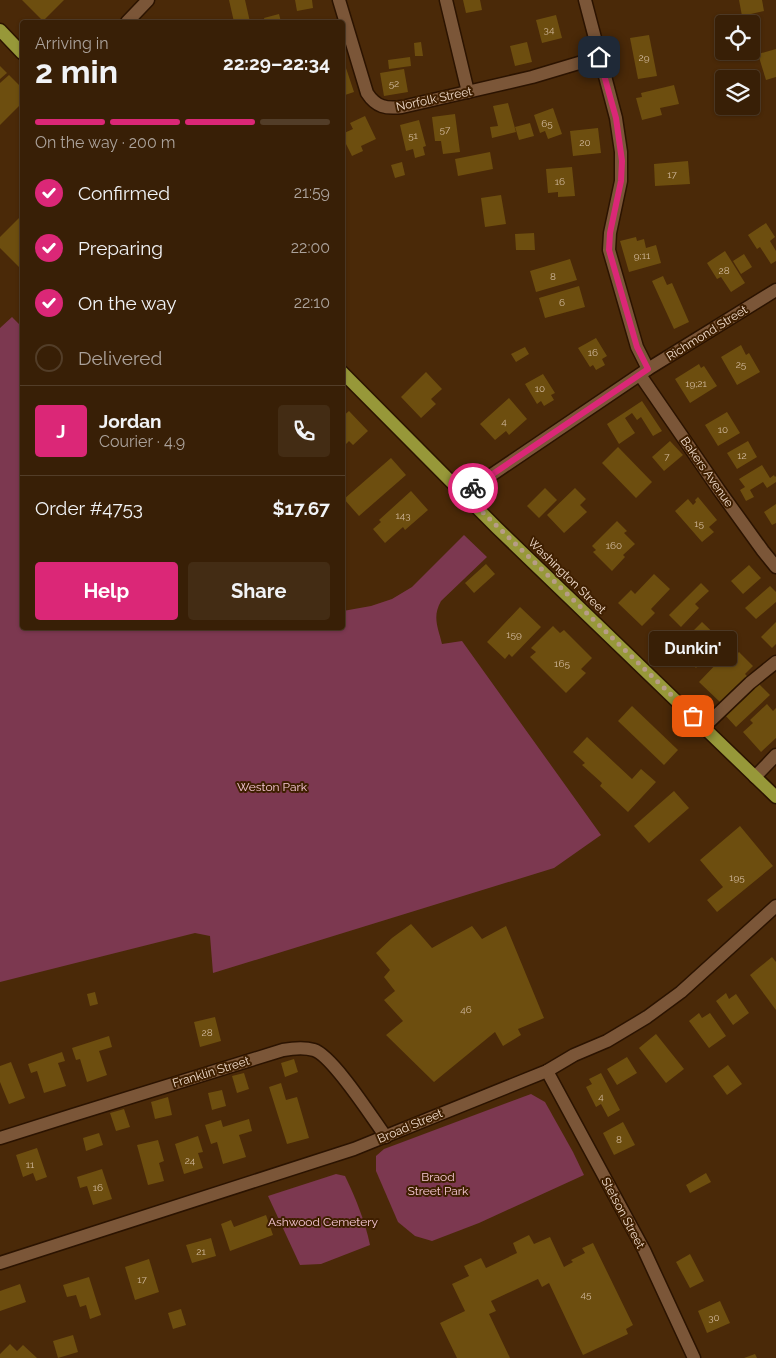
<!DOCTYPE html>
<meta charset="utf-8">
<style>
body{margin:0;font-family:Raleway,sans-serif;background:#432c14;color:#f1f3f6;height:100vh;display:flex;flex-direction:column;font-size:19px;white-space:nowrap}
*{box-sizing:border-box;margin:0}
p{font-size:16px;color:#aba29b}
.icon{flex:none;width:28px;height:28px;fill:none;stroke:currentColor;stroke-width:2;stroke-linecap:round;stroke-linejoin:round}
.map{position:relative;flex:1;overflow:hidden}
.sheet{position:absolute;left:20px;top:20px;width:325px;height:610px;display:flex;flex-direction:column;background:#381f06;border-radius:5px;box-shadow:0 1px 4px #0004,0 0 0 1px #523d28}
.sheet>*{flex:none}
.tools{position:absolute;left:715px;top:15px;display:grid;gap:10px}
.tools a{display:grid;place-items:center;width:45px;height:45px;border-radius:5px;background:#381f06;box-shadow:0 1px 4px #0004,0 0 0 1px #523d28;font-size:25px}
.pin{position:absolute;display:grid;place-items:center;width:42px;height:42px;color:#fff;margin:-21px;border-radius:10px;box-shadow:0 2px 8px #0006}
.courier{position:absolute;display:grid;place-items:center;width:50px;height:50px;margin:-25px;border:4px solid #db2777;border-radius:50%;background:#fff;color:#222;box-shadow:0 1px 6px #0007}
.bubble{position:absolute;height:35px;border-radius:5px;background:#381f06;box-shadow:0 1px 4px #0004,0 0 0 1px #523d28;font-size:16px;font-weight:700;line-height:35px;text-align:center}
.overview em{font-style:normal;font-weight:700}
.overview div{display:flex;flex-direction:column-reverse}
.overview{display:flex;align-items:center;justify-content:space-between;height:85px;padding:0 15px}
h1{font-size:32px;font-weight:700;line-height:38px}
.bar{display:grid;grid-template-columns:repeat(4,1fr);gap:8px 5px;align-content:center;height:60px;padding:0 15px}
.bar i{height:6px;border-radius:4px;background:#523d28}
.bar .selected{background:#db2777}
.bar p{grid-column:span 4}
.line{display:flex;align-items:center;gap:12px;padding:0 15px;border-top:1px solid #523d28}
.line div{flex:1}
.round{display:grid;place-items:center;flex:none;width:52px;height:52px;border-radius:5px;background:#432c14}
ol{padding:0 15px;list-style:none}
li{display:flex;align-items:center;gap:15px;height:55px}
li p{margin-inline-start:auto}
li .icon{padding:5px;border-radius:50%;background:#db2777;color:#fff;stroke-width:4}
li:last-child{color:#aba29b}
li i{width:28px;height:28px;border:2px solid #523d28;border-radius:50%}
.action{display:flex;gap:10px;margin-top:auto;padding:10px 15px}
.action a{flex:1;height:58px;border-radius:5px;background:#db2777;color:#fff;font-size:20px;font-weight:700;line-height:58px;text-align:center}
.action a+a{background:#432c14;color:#f1f3f6}
.map>svg:first-child{display:block}
.green{fill:#7c3850}
.building{fill:#6d4e0f}
.lines{fill:none;stroke-linecap:round;stroke-linejoin:round}
.street-casing{stroke:#2b1300;stroke-width:15}
.secondary-casing{stroke:#2b1300;stroke-width:15}
.primary-casing{stroke:#2b1300;stroke-width:15}
.street{stroke:#7b5638;stroke-width:12}
.secondary{stroke:#7b5638;stroke-width:12}
.primary{stroke:#979839;stroke-width:12}
.done{stroke:#b79d87;stroke-width:5;stroke-dasharray:0 9}
.route{stroke:#db2777;stroke-width:6}
.labels{text-anchor:middle;stroke-width:4;stroke-linejoin:round;paint-order:stroke}
.number-label{font-size:10px;fill:#d0b89c}
.street-label{font-size:12px;fill:#f1dccb;stroke:#3f1f00}
.park-label{font-size:12px;fill:#f6c8d5;stroke:#3f1f00}
</style>
<div class="map">
<svg width="776" height="1358" viewBox="0 0 776 1358">
<rect width="100%" height="100%" fill="#4a2908"/>
<g class="green">
<path d="M12 317 22 327V628H342L343 611 371 606 392 599 412 587 464 535 487 557 441 601C432 617 438 627 442 644L462 641 601 835 554 868 213 973 210 936 195 933 0 982V328Z"/>
<path d="M531 1094 545 1102 573 1152 584 1175 479 1223 432 1241 415 1236 398 1222 376 1171V1156L384 1149Z"/>
<path d="M336 1174 345 1176C356 1199 365 1221 370 1245L321 1264 300 1265 268 1196Z"/>
</g>
<g class="building">
<path d="M22 0H64L43 21Z"/>
<path d="M229 0H245L250 22H234Z"/>
<path d="M295 0H312L313 8 297 11Z"/>
<path d="M463 0H480L482 10 466 13Z"/>
<path d="M739 0H762L764 11 742 16Z"/>
<path d="M279 14 281 22H265L264 18Z"/>
<path d="M556 15 562 38 542 43 536 20Z"/>
<path d="M649 35 657 76 638 79 630 38Z"/>
<path d="M421 42 423 56H415L414 43Z"/>
<path d="M527 42 532 62 515 66 510 46Z"/>
<path d="M776 49V77L766 80 758 54Z"/>
<path d="M410 57 411 66 389 69 388 60Z"/>
<path d="M0 66 7 73 0 79Z"/>
<path d="M346 68 354 92 342 96V69Z"/>
<path d="M404 69 408 92 384 96 380 73Z"/>
<path d="M9 75 22 88V103L0 125V83Z"/>
<path d="M674 85 679 104 660 108 662 115 642 120 636 98 642 97 641 93Z"/>
<path d="M508 103 516 132 492 138 490 127 498 126 493 106Z"/>
<path d="M553 108 562 134 548 139 545 131 540 133 534 115Z"/>
<path d="M455 114 460 152 443 154 441 141H435L432 117Z"/>
<path d="M365 116 376 139 361 146 363 151 352 156 342 136V134L353 129 350 123Z"/>
<path d="M419 120 426 146 423 147 425 155 415 158 413 149 406 151 400 125Z"/>
<path d="M530 123 534 136 519 140 515 127Z"/>
<path d="M598 128 601 153 573 156 570 131Z"/>
<path d="M490 152 493 169 458 176 455 159Z"/>
<path d="M688 161 690 184 655 186 654 164Z"/>
<path d="M402 162 405 175 395 178 391 165Z"/>
<path d="M572 167 575 196 558 197V192L548 193 546 169Z"/>
<path d="M501 195 506 224 485 227 481 198Z"/>
<path d="M22 215V270L0 248V237Z"/>
<path d="M766 223 775 237 770 241 776 251V261L771 264 760 247 757 249 748 235Z"/>
<path d="M534 233 535 250H516L515 234Z"/>
<path d="M636 237 637 241 644 239 646 248 656 245 661 263 629 272 620 241Z"/>
<path d="M725 251 745 283 731 292 721 277 717 279 707 263Z"/>
<path d="M744 254 752 267 741 274 733 261Z"/>
<path d="M570 259 577 280 536 292 530 271Z"/>
<path d="M663 276 667 285 672 283 689 322 674 329 652 281Z"/>
<path d="M579 286 585 307 545 318 539 298Z"/>
<path d="M596 338 607 356 602 359 605 365 596 370 593 365 590 367 578 348Z"/>
<path d="M741 345 746 355 749 353 760 372 737 385 721 357Z"/>
<path d="M525 347 529 354 516 362 511 354Z"/>
<path d="M699 364 701 368 704 366 717 386 690 403 675 379Z"/>
<path d="M426 372 442 389 431 399 436 404 421 418 401 397Z"/>
<path d="M543 374 555 393 551 395 554 400 544 406 541 401 537 404 525 384Z"/>
<path d="M509 398 527 419 509 435 506 431 495 440 480 424Z"/>
<path d="M642 401 662 431 653 436 641 417 637 420 632 413 625 418 635 433 619 444 607 424Z"/>
<path d="M349 411 368 431 353 445 349 441 342 448V417Z"/>
<path d="M727 412 740 433 718 446 705 425Z"/>
<path d="M670 441 683 455 664 471 652 457Z"/>
<path d="M748 441 757 457 737 469 727 453Z"/>
<path d="M618 447 652 482 636 498 602 463Z"/>
<path d="M391 458 406 475 359 516 344 499Z"/>
<path d="M762 465 770 478 774 475 775 477 776 476V482L767 488 763 482 750 490 754 497 746 501 740 490 745 487 739 479Z"/>
<path d="M545 488 557 500 539 518 527 506Z"/>
<path d="M575 488 586 499 580 505 587 512 564 533 547 515Z"/>
<path d="M411 491 428 510 405 530 403 527 385 543 373 529 381 522 379 520Z"/>
<path d="M698 497 717 520 709 527 714 532 702 542 675 511 688 499 693 505 696 502 695 500Z"/>
<path d="M776 504V523L772 525 764 512Z"/>
<path d="M617 521 627 531 624 533 635 544 623 555 625 557 612 571 593 552 596 550 592 546Z"/>
<path d="M486 564 495 574 474 593 465 583Z"/>
<path d="M749 565 761 578 743 594 731 581Z"/>
<path d="M654 574 670 589 651 609 655 613 642 626 618 603 631 590 635 594Z"/>
<path d="M701 583 709 591 695 604 699 608 681 627 669 615Z"/>
<path d="M770 586 776 592V602L756 619 745 608Z"/>
<path d="M520 607 541 627 512 657 509 654 505 659 487 642Z"/>
<path d="M702 622 727 646 716 657 711 652 696 668 679 652 694 636 691 633Z"/>
<path d="M776 622V644L772 648 761 637Z"/>
<path d="M553 626 560 633 564 630 592 658 581 669 586 673 566 693 530 657 536 652 531 648Z"/>
<path d="M739 652 753 666 745 674 748 677 722 704 699 682 720 660 725 665Z"/>
<path d="M759 684 770 695 736 727 724 714 736 702 738 704Z"/>
<path d="M767 704 773 711 776 708V738L761 752 743 732 753 723 750 720Z"/>
<path d="M632 706 678 750 664 765 618 721Z"/>
<path d="M587 737 632 779 641 769 656 782 628 812 600 786 602 783 582 765 585 763 573 752Z"/>
<path d="M674 791 689 808 649 843 634 826Z"/>
<path d="M740 826 773 866 717 912 707 900 723 887 700 860Z"/>
<path d="M411 924 432 948 472 926 482 939 506 926 544 1018 518 1029 521 1035 503 1046 495 1032 434 1082 386 1035 403 1021 384 1000 395 991 384 977 390 970 376 953 392 938Z"/>
<path d="M772 957 776 962V1010L750 975Z"/>
<path d="M95 992 98 1004 90 1006 87 994Z"/>
<path d="M726 993 729 999 736 994 749 1013 733 1025 716 1001Z"/>
<path d="M699 1013 702 1018 710 1013 726 1036 709 1048 689 1021Z"/>
<path d="M215 1017 221 1041 200 1047 194 1022Z"/>
<path d="M656 1034 684 1069 666 1083 639 1048Z"/>
<path d="M109 1036 112 1047 99 1051 107 1075 87 1082 80 1059 76 1060 72 1048Z"/>
<path d="M62 1052 65 1061 58 1063 66 1086 44 1093 37 1071 31 1073 28 1064Z"/>
<path d="M627 1057 637 1073 617 1085 607 1069Z"/>
<path d="M294 1059 298 1072 285 1077 281 1063Z"/>
<path d="M11 1062 25 1098 9 1104 0 1082V1066Z"/>
<path d="M728 1065 742 1084 727 1095 713 1076Z"/>
<path d="M244 1073 249 1089 237 1093 232 1076Z"/>
<path d="M601 1073 620 1110 608 1117 601 1104 596 1107 586 1087 592 1084 589 1079Z"/>
<path d="M281 1083 286 1100 297 1097 309 1138 287 1144 269 1087Z"/>
<path d="M222 1090 226 1106 212 1110 208 1093Z"/>
<path d="M168 1097 172 1115 155 1119 151 1102Z"/>
<path d="M124 1109 130 1127 116 1131 110 1113Z"/>
<path d="M249 1119 252 1131 239 1135 246 1157 223 1164 217 1142 211 1144 205 1125 221 1120 223 1127Z"/>
<path d="M623 1122 635 1145 614 1155 603 1133Z"/>
<path d="M99 1133 103 1145 86 1151 83 1138Z"/>
<path d="M198 1136 203 1152 198 1153 203 1168 184 1174 175 1144Z"/>
<path d="M158 1140 164 1161 159 1163 164 1181 148 1185 137 1145Z"/>
<path d="M37 1148 47 1177 36 1181 33 1173 23 1177 16 1155Z"/>
<path d="M102 1169 112 1199 93 1205 87 1186 80 1188 77 1177Z"/>
<path d="M706 1173 711 1182 690 1193 686 1185Z"/>
<path d="M266 1215 273 1235 230 1251 221 1224 231 1220 234 1227Z"/>
<path d="M529 1235 534 1244 550 1237 564 1267 573 1262 571 1260 585 1253 582 1248 593 1243 633 1325 626 1329 628 1334 583 1355 549 1283 542 1287 538 1279 491 1301 496 1311 489 1314 510 1358H457L440 1323 465 1311 452 1284 469 1276 464 1266 481 1258 486 1268 517 1253 513 1243Z"/>
<path d="M211 1238 216 1256 192 1263 186 1245Z"/>
<path d="M690 1254 704 1281 690 1288 676 1262Z"/>
<path d="M149 1259 159 1292 135 1300 125 1267Z"/>
<path d="M89 1277 101 1315 90 1319 86 1305 80 1307 76 1295 67 1297 63 1285Z"/>
<path d="M20 1284 26 1302 0 1311V1291Z"/>
<path d="M720 1301 730 1323 707 1333 698 1311Z"/>
<path d="M181 1309 186 1325 173 1329 168 1313Z"/>
<path d="M73 1335 78 1352 58 1358 53 1341Z"/>
<path d="M10 1344 17 1351 23 1345 37 1358H0V1354Z"/>
<path d="M755 1354 757 1358H744Z"/>
</g>
<g class="lines">
<g class="street-casing">
<g id="street">
<path d="M339 0 367 93C376 107 386 109 402 107L532 77 599 57"/>
<path d="M446 0 468 92"/>
<path d="M585 0 616 118 621 152V181L610 233 609 250 637 347 648 369"/>
<path d="M127 22 148 0"/>
<path d="M640 375 719 490 763 551 776 567"/>
<path d="M465 495 481 482 648 369 776 290"/>
<path d="M704 727 750 683 776 662"/>
<path d="M755 777 776 755"/>
<path d="M547 1071 644 1250 694 1358"/>
<path d="M0 1138 73 1115 283 1050C294 1048 304 1047 314 1050 333 1056 373 1119 386 1137"/>
</g>
</g>
<g class="secondary-casing">
<path id="secondary" d="M0 1263 354 1149 547 1071 574 1055 607 1041 647 1017 681 992 776 906"/>
</g>
<g class="primary-casing">
<g id="primary">
<path d="M0 30 22 53"/>
<path d="M342 372 497 528 776 797"/>
</g>
</g>
<use href="#street" class="street"/>
<use href="#secondary" class="secondary"/>
<use href="#primary" class="primary"/>
</g>
<g class="lines">
<path class="done" d="M473 488 465 495 693 716"/>
<path class="route" d="M473 488 481 482 648 369 637 347 609 250 610 233 621 181 622 161 616 118 599 57"/>
</g>
<g class="labels">
<g class="number-label">
<text x="549" y="33">34</text>
<text x="644" y="61">29</text>
<text x="394" y="87">52</text>
<text x="547" y="127">65</text>
<text x="445" y="133">57</text>
<text x="413" y="139">51</text>
<text x="585" y="146">20</text>
<text x="672" y="178">17</text>
<text x="560" y="185">16</text>
<text x="642" y="259">9;11</text>
<text x="724" y="274">28</text>
<text x="553" y="280">8</text>
<text x="562" y="306">6</text>
<text x="593" y="356">16</text>
<text x="741" y="368">25</text>
<text x="696" y="387">19;21</text>
<text x="540" y="392">10</text>
<text x="504" y="425">4</text>
<text x="723" y="433">10</text>
<text x="742" y="459">12</text>
<text x="667" y="460">7</text>
<text x="403" y="519">143</text>
<text x="699" y="527">15</text>
<text x="614" y="549">160</text>
<text x="514" y="638">159</text>
<text x="562" y="667">165</text>
<text x="737" y="881">195</text>
<text x="466" y="1013">46</text>
<text x="207" y="1036">28</text>
<text x="601" y="1100">4</text>
<text x="619" y="1143">8</text>
<text x="190" y="1164">24</text>
<text x="30" y="1168">11</text>
<text x="98" y="1191">16</text>
<text x="201" y="1255">21</text>
<text x="142" y="1283">17</text>
<text x="586" y="1298">45</text>
<text x="714" y="1321">30</text>
</g>
<g class="street-label">
<text transform="translate(434 99) rotate(-12)" y="4">Norfolk Street</text>
<text transform="translate(707 333) rotate(-32)" y="4">Richmond Street</text>
<text transform="translate(707 472) rotate(55)" y="4">Bakers Avenue</text>
<text transform="translate(567 576) rotate(44)" y="4">Washington Street</text>
<text transform="translate(211 1072) rotate(-17)" y="4">Franklin Street</text>
<text transform="translate(410 1126) rotate(-23)" y="4">Broad Street</text>
<text transform="translate(623 1213) rotate(62)" y="4">Stetson Street</text>
</g>
<g class="park-label">
<text x="272" y="791">Weston Park</text>
<text x="438" y="1181">Braod<tspan x="438" dy="14">Street Park</tspan></text>
<text x="323" y="1226">Ashwood Cemetery</text>
</g>
</g>
</svg>
<div class="tools">
<a><svg class="icon" aria-label="locate" viewBox="0 0 24 24"><circle cx="12" cy="12" r="6"/><path d="M12 2v4M12 18v4M2 12h4M18 12h4"/></svg></a>
<a><svg class="icon" aria-label="layers" viewBox="0 0 24 24"><path d="M12 4l9 5-9 5-9-5zM3 14l9 5 9-5"/></svg></a>
</div>
<div class="pin" style="left:693px;top:716px;background:#ea580c"><svg class="icon" aria-label="bag" viewBox="0 0 24 24"><path d="M5 8h14l-1 12H6zM9 8a3 3 0 0 1 6 0"/></svg></div>
<div class="pin" style="left:599px;top:57px;background:#1f2937"><svg class="icon" aria-label="home" viewBox="0 0 24 24"><path d="M3 11l9-7 9 7M6 9v11h12V9"/></svg></div>
<div class="courier" style="left:473px;top:488px"><svg class="icon" aria-label="bike" viewBox="0 0 24 24"><circle cx="6" cy="16" r="4"/><circle cx="18" cy="16" r="4"/><path d="M6 16l4-8h5l3 8M10 8l3 8H6M13 5h3"/></svg></div>
<div class="bubble" style="left:649px;top:631px;width:88px">Dunkin'</div>
<section class="sheet">
<div class="overview"><div><h1>2 min</h1><p>Arriving in</p></div><em>22:29–22:34</em></div>
<div class="bar"><i class="selected"></i><i class="selected"></i><i class="selected"></i><i></i><p>On the way · 200 m</p></div>
<ol>
<li><svg class="icon" aria-label="check" viewBox="0 0 24 24"><path d="M5 12l5 5 9-10"/></svg>Confirmed<p>21:59</p></li>
<li><svg class="icon" aria-label="check" viewBox="0 0 24 24"><path d="M5 12l5 5 9-10"/></svg>Preparing<p>22:00</p></li>
<li><svg class="icon" aria-label="check" viewBox="0 0 24 24"><path d="M5 12l5 5 9-10"/></svg>On the way<p>22:10</p></li>
<li><i></i>Delivered</li>
</ol>
<div class="line" style="height:90px"><b class="round" style="background:#db2777;color:#fff">J</b><div><b>Jordan</b><p>Courier · 4.9</p></div><a class="round"><svg class="icon" aria-label="phone" viewBox="0 0 24 24"><path d="M5 4h4l2 5-3 2q2 4 5 5l2-3 5 2v4C11 20 4 13 5 4z"/></svg></a></div>
<div class="line" style="height:65px"><div>Order #4753</div><b>$17.67</b></div>
<div class="action"><a>Help</a><a>Share</a></div>
</section>
</div>
